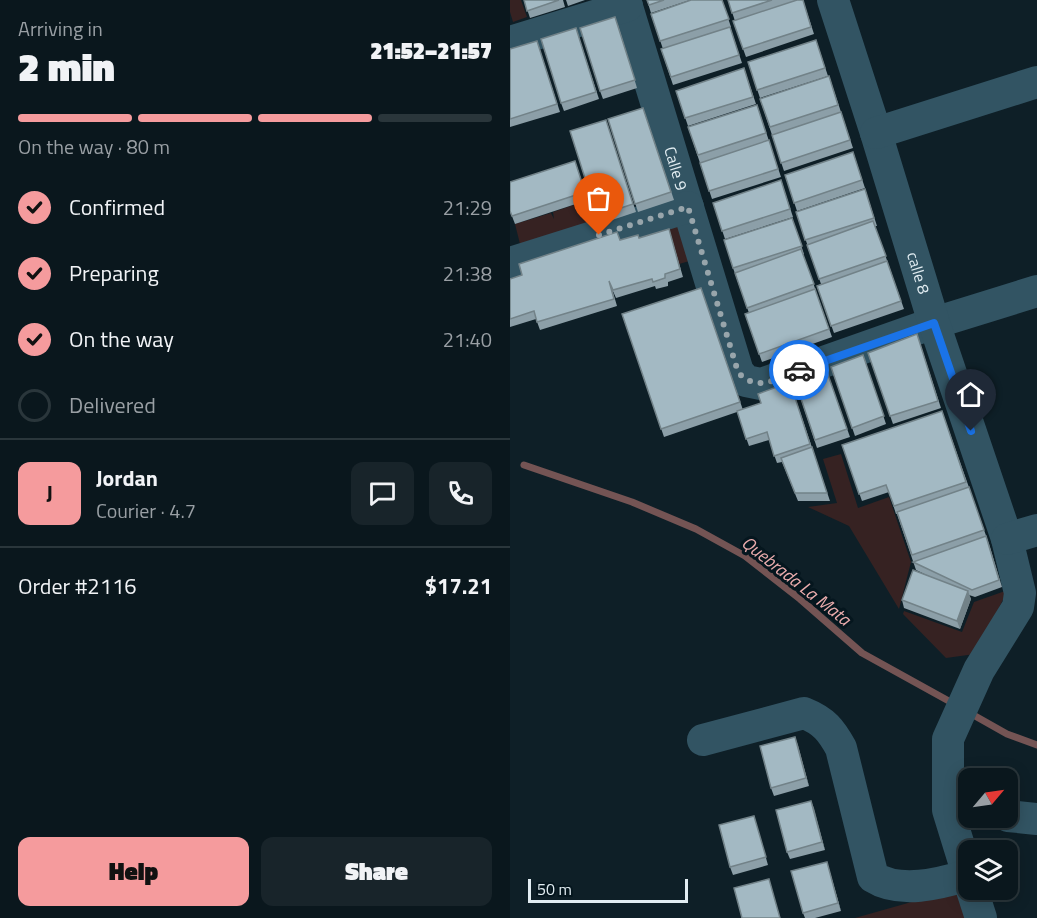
<!DOCTYPE html>
<meta charset="utf-8">
<style>
body{margin:0;font-family:"Titillium Web",sans-serif;background:#18242a;color:#f1f3f6;height:100vh;display:flex;flex-direction:column;font-size:22px;white-space:nowrap}
*{box-sizing:border-box;margin:0}
p{font-size:20px;color:#999fa4}
.icon{flex:none;width:33px;height:33px;fill:none;stroke:currentColor;stroke-width:2;stroke-linecap:round;stroke-linejoin:round}
.map{position:relative;flex:1;overflow:hidden}
.sheet{display:flex;flex-direction:column;background:#0a171d;width:510px}
.sheet>*{flex:none}
.needle{width:39px;rotate:61deg}
.buttons{position:absolute;left:448px;top:768px;display:grid;gap:12px}
.buttons a{display:grid;place-items:center;width:60px;height:60px;border-radius:12px;background:#0a171d;box-shadow:0 3px 15px #0003,0 0 0 2px #2a363b;font-size:30px}
.scale{position:absolute;left:18px;bottom:15px;width:160px;box-sizing:border-box;padding-left:6px;border:3px solid #e2edf2;border-top:0;font-size:16px;line-height:21px;white-space:nowrap;color:#e2edf2;-webkit-text-stroke:4px #05161e;paint-order:stroke}
.pin{position:absolute;display:grid;place-items:center;width:51px;height:51px;color:#fff;margin:-62px -26px;border-radius:50% 50% 50% 0;rotate:-45deg;box-shadow:0 0 6px #0007}
.pin .icon{rotate:45deg}
.courier{position:absolute;display:grid;place-items:center;width:60px;height:60px;margin:-30px;border:4px solid #1a73e8;border-radius:50%;background:#fff;color:#222;box-shadow:0 2px 8px #0007}
.summary em{font-style:normal;font-weight:800}
.summary div{display:flex;flex-direction:column-reverse}
.summary{display:flex;align-items:center;justify-content:space-between;height:102px;padding:0 18px}
h1{font-size:39px;font-weight:800;line-height:45px}
.bar{display:grid;grid-template-columns:repeat(4,1fr);gap:9px 6px;align-content:center;height:72px;padding:0 18px}
.bar i{height:8px;border-radius:4px;background:#2a363b}
.bar .current{background:#f59b9d}
.bar p{grid-column:span 4}
.line{display:flex;align-items:center;gap:15px;padding:0 18px;border-top:2px solid #2a363b}
.line div{flex:1}
.round{display:grid;place-items:center;flex:none;width:63px;height:63px;border-radius:12px;background:#18242a}
ol{padding:0 18px;list-style:none}
li{display:flex;align-items:center;gap:18px;height:66px}
li p{margin-inline-start:auto}
li .icon{padding:6px;border-radius:50%;background:#f59b9d;color:#111;stroke-width:4}
li:last-child{color:#999fa4}
li i{width:33px;height:33px;border:3px solid #2a363b;border-radius:50%}
.primary-button{display:flex;gap:12px;margin-top:auto;padding:12px 18px}
.primary-button a{flex:1;height:69px;border-radius:12px;background:#f59b9d;color:#111;font-size:24px;font-weight:800;line-height:69px;text-align:center}
.primary-button a+a{background:#18242a;color:#f1f3f6}
main{display:flex;flex:1;min-height:0}
.map>svg:first-child{display:block}
.green{fill:#362222}
.lines{fill:none;stroke-linecap:round;stroke-linejoin:round}
.stream{stroke:#745454;stroke-width:7}
.minor{stroke:#325463;stroke-width:32}
.wall{fill:#8c9fa8}
.shaded-wall{fill:#728288}
.building{fill:#a3b9c3;stroke:#728288;stroke-width:1.5}
.done{stroke:#98a5ab;stroke-width:6;stroke-dasharray:0 10.8}
.route{stroke:#1a73e8;stroke-width:8}
.labels{text-anchor:middle;stroke-width:6;stroke-linejoin:round;paint-order:stroke}
.street-label{font-size:16px;fill:#e2edf2;stroke:#05161e}
.water-label{font-size:18px;font-style:italic;fill:#eaacad;stroke:#05161e}
</style>
<main>
<section class="sheet">
<div class="summary"><div><h1>2 min</h1><p>Arriving in</p></div><em>21:52–21:57</em></div>
<div class="bar"><i class="current"></i><i class="current"></i><i class="current"></i><i></i><p>On the way · 80 m</p></div>
<ol>
<li><svg class="icon" aria-label="check" viewBox="0 0 24 24"><path d="M5 12l5 5 9-10"/></svg>Confirmed<p>21:29</p></li>
<li><svg class="icon" aria-label="check" viewBox="0 0 24 24"><path d="M5 12l5 5 9-10"/></svg>Preparing<p>21:38</p></li>
<li><svg class="icon" aria-label="check" viewBox="0 0 24 24"><path d="M5 12l5 5 9-10"/></svg>On the way<p>21:40</p></li>
<li><i></i>Delivered</li>
</ol>
<div class="line" style="height:108px"><b class="round" style="background:#f59b9d;color:#111">J</b><div><b>Jordan</b><p>Courier · 4.7</p></div><a class="round"><svg class="icon" aria-label="chat" viewBox="0 0 24 24"><path d="M4 5h16v11H9l-5 4z"/></svg></a><a class="round"><svg class="icon" aria-label="phone" viewBox="0 0 24 24"><path d="M5 4h4l2 5-3 2q2 4 5 5l2-3 5 2v4C11 20 4 13 5 4z"/></svg></a></div>
<div class="line" style="height:78px"><div>Order #2116</div><b>$17.21</b></div>
<div class="primary-button"><a>Help</a><a>Share</a></div>
</section>
<div class="map">
<svg width="527" height="918" viewBox="0 0 527 918">
<rect width="100%" height="100%" fill="#0e1f27"/>
<g class="green">
<path d="M0 0H11L17 17 3 22 0 12Z"/>
<path d="M78 200 87 225 11 248 5 224 41 213 44 219 43 212Z"/>
<path d="M169 220 183 260 169 264 133 245Z"/>
<path d="M331 454 348 508 379 497 401 562 389 609 339 526 298 507 327 503 313 459Z"/>
<path d="M498 590 465 654 436 658 393 614 394 611 452 632 464 602Z"/>
<path d="M451 888 459 918H345Z"/>
</g>
<g class="lines">
<g class="stream">
<path d="M14 465 122 502 186 529 235 556 290 599 352 653 446 705"/>
<path d="M458 712 497 734 527 745"/>
</g>
<g class="minor">
<path id="s1" d="M115 0 228 372 236 381 251 384 424 323 527 291"/>
<path id="s2" d="M323 0 366 133 424 323 497 539 510 593 508 607 469 670 438 739V810L459 878"/>
<path d="M0 42 117 6"/>
<path d="M366 133 527 82"/>
<path d="M0 263 178 207"/>
<path d="M497 539 527 530"/>
<path d="M193 740 294 713C314 721 321 730 331 748L363 877C390 894 429 884 458 875"/>
<path d="M498 816 527 819"/>
<path d="M462 890 471 918"/>
</g>
</g>
<g class="wall">
<path d="M14 0H53L55 7 20 18Z"/>
<path d="M56 0H75L58 6Z"/>
<path d="M137 0H180L141 13Z"/>
<path d="M212 0 221 27H220L232 63 163 85 151 49H153L141 14Z"/>
<path d="M218 0H293L304 34 236 57 223 21H225Z"/>
<path d="M108 25 127 88 93 99 90 91Z"/>
<path d="M66 28 89 99 54 111 51 103Z"/>
<path d="M306 40 318 76 250 98 238 62Z"/>
<path d="M27 41 50 112 0 127V49Z"/>
<path d="M234 68 246 104 178 126 166 91Z"/>
<path d="M319 76 343 148 274 171 250 99Z"/>
<path d="M247 105 271 177 202 199 178 127Z"/>
<path d="M133 108 164 200 128 212 98 119Z"/>
<path d="M96 120 126 212 90 224 60 131Z"/>
<path d="M343 152 355 188 287 211 275 175Z"/>
<path d="M65 161 78 200 5 224 0 211Z"/>
<path d="M271 180 283 217 215 239 203 203Z"/>
<path d="M355 189 367 226H365L394 309 324 333 307 286 311 284 286 212Z"/>
<path d="M282 218 294 254H293L322 337 252 362 235 314 239 313 223 268Z"/>
<path d="M159 229 173 277 158 282V286L146 289 145 286 106 298 102 289 107 306 30 330 26 319 0 327V279Z"/>
<path d="M191 288 233 410 251 403 280 382 320 501H288L272 462 267 463 259 440 239 446 227 412 154 437 112 314Z"/>
<path d="M407 334 431 408 383 424 358 353Z"/>
<path d="M353 355 376 424 345 436 321 367Z"/>
<path d="M316 369 340 437 307 448 285 381Z"/>
<path d="M432 411 479 544 492 587 465 597 459 595 461 599 450 629 394 608 392 600 427 580 406 570 387 514H386L379 492 352 501 332 445Z"/>
<path d="M285 737 299 786 264 796 261 788Z"/>
<path d="M301 801 315 850 280 859 277 852Z"/>
<path d="M244 816 258 865 223 875 220 867Z"/>
<path d="M319 869 331 911 305 918H295L293 913Z"/>
</g>
<g class="shaded-wall">
<path d="M458 591 461 599 450 629 447 621Z"/>
<path d="M285 737 288 745 299 786 296 778Z"/>
<path d="M301 801 304 808 315 850 312 842Z"/>
<path d="M317 862 331 911 328 903Z"/>
</g>
<g class="building">
<path d="M14 0H49L17 11Z"/>
<path d="M137 0H154L139 5Z"/>
<path d="M181 0H212L219 19 150 41 141 14Z"/>
<path d="M218 0H262L222 13Z"/>
<path d="M287 0H293L301 27 233 49 223 21Z"/>
<path d="M105 17 125 80 90 91 70 28Z"/>
<path d="M220 27 229 55 161 77 151 49Z"/>
<path d="M66 28 86 92 51 103 31 39Z"/>
<path d="M306 40 315 68 247 90 238 62Z"/>
<path d="M27 41 47 104 0 119V49Z"/>
<path d="M234 68 243 97 175 118 166 91Z"/>
<path d="M319 76 328 105 260 127 250 99Z"/>
<path d="M247 105 256 133 188 155 178 127Z"/>
<path d="M133 108 161 192 125 204 98 119Z"/>
<path d="M331 112 340 140 271 163 262 135Z"/>
<path d="M96 120 123 204 87 216 60 131Z"/>
<path d="M259 140 268 169 199 191 190 163Z"/>
<path d="M343 152 352 180 284 203 275 175Z"/>
<path d="M65 161 75 192 2 216 0 211V182Z"/>
<path d="M271 180 280 209 212 231 203 203Z"/>
<path d="M355 189 364 218 295 240 286 212Z"/>
<path d="M282 218 292 246 223 268 214 240Z"/>
<path d="M363 221 376 256 309 279 297 245Z"/>
<path d="M159 229 170 269 155 274V278L143 282 142 279 103 290 99 281 104 299 27 322 24 311 0 319V279L12 275 9 264 107 232 110 240 128 235 129 238Z"/>
<path d="M291 249 304 284 237 308 225 273Z"/>
<path d="M377 261 391 301 321 326 307 286Z"/>
<path d="M191 288 230 402 151 429 112 314Z"/>
<path d="M305 289 319 329 249 354 235 314Z"/>
<path d="M407 334 428 401 380 416 358 353Z"/>
<path d="M353 355 374 416 342 428 321 367Z"/>
<path d="M316 369 337 429 305 440 285 381Z"/>
<path d="M280 382 300 444 264 456 257 432 236 439 227 411 251 403 248 394Z"/>
<path d="M432 411 456 482 384 506 376 485 349 494 332 445Z"/>
<path d="M302 447 317 493H285L271 458Z"/>
<path d="M459 487 474 530 402 555 387 512Z"/>
<path d="M476 536 489 580 462 590 403 562Z"/>
<path d="M403 570 458 591 447 621 392 600Z"/>
<path d="M285 737 296 778 261 788 250 746Z"/>
<path d="M301 801 312 842 277 852 266 810Z"/>
<path d="M244 816 256 857 220 867 209 825Z"/>
<path d="M317 862 328 903 293 913 281 871Z"/>
<path d="M259 879 270 918H232L224 888Z"/>
</g>
<g class="lines">
<path class="done" d="M89 235 178 207 228 372C246 393 267 379 289 370"/>
<path class="route" d="M289 370 424 323 461 431"/>
</g>
<g class="labels">
<g class="street-label">
<text dy="6" stroke="none"><textPath href="#s1" startOffset="176">Calle 9</textPath></text>
<text dy="6" stroke="none"><textPath href="#s2" startOffset="286">calle 8</textPath></text>
</g>
<g class="water-label">
<text transform="translate(286 581) rotate(38)" y="6">Quebrada La Mata</text>
</g>
</g>
</svg>
<div class="buttons">
<a><svg class="needle" viewBox="-14 -14 28 28"><path d="M0-13l5 13h-10z" fill="#e53935"/><path d="M0 13l5-13h-10z" fill="#999fa4"/></svg></a>
<a><svg class="icon" aria-label="layers" viewBox="0 0 24 24"><path d="M12 4l9 5-9 5-9-5zM3 14l9 5 9-5"/></svg></a>
</div>
<div class="scale">50 m</div>
<div class="pin" style="left:89px;top:235px;background:#ea580c"><svg class="icon" aria-label="bag" viewBox="0 0 24 24"><path d="M5 8h14l-1 12H6zM9 8a3 3 0 0 1 6 0"/></svg></div>
<div class="pin" style="left:461px;top:431px;background:#1f2937"><svg class="icon" aria-label="home" viewBox="0 0 24 24"><path d="M3 11l9-7 9 7M6 9v11h12V9"/></svg></div>
<div class="courier" style="left:289px;top:370px"><svg class="icon" aria-label="car" viewBox="0 0 24 24"><path d="M5 17H2v-5l4-1 3-4h7l3 4 3 1v5h-3M9 17h6M6 11h13"/><circle cx="7" cy="17" r="2"/><circle cx="17" cy="17" r="2"/></svg></div>
</div>
</main>
